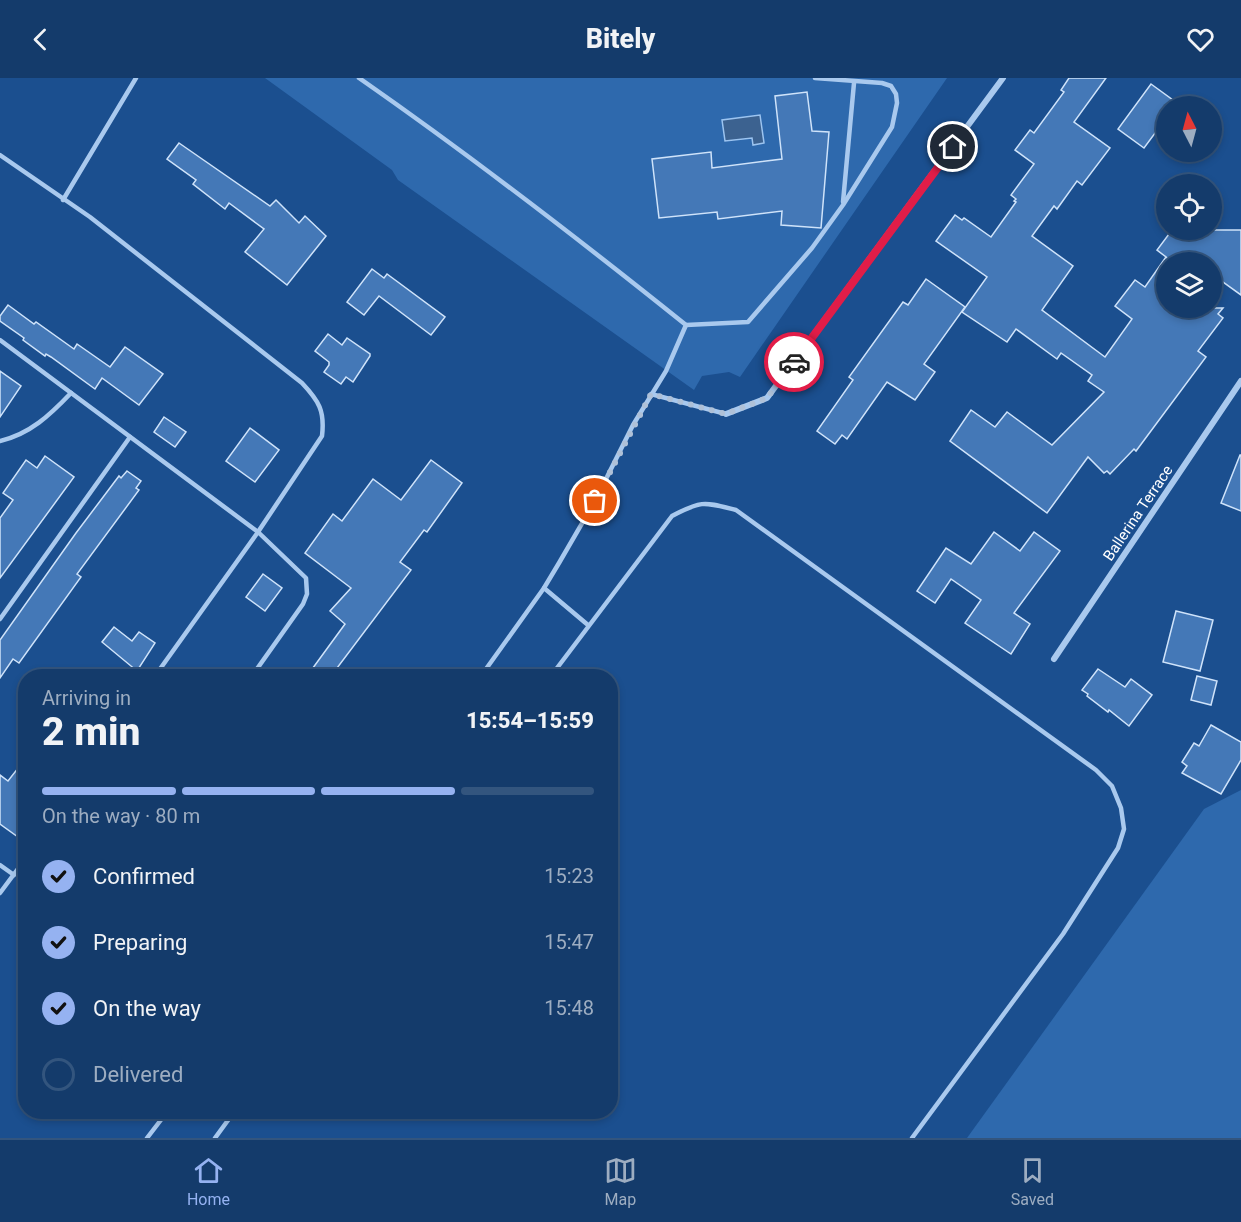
<!DOCTYPE html>
<meta charset="utf-8">
<style>
body{margin:0;font-family:Roboto,sans-serif;background:#1d4271;color:#f1f3f6;height:100vh;display:flex;flex-direction:column;font-size:22px;white-space:nowrap}
*{box-sizing:border-box;margin:0}
p{font-size:20px;color:#9dadc1}
.icon{flex:none;width:33px;height:33px;fill:none;stroke:currentColor;stroke-width:2;stroke-linecap:round;stroke-linejoin:round}
.map{position:relative;flex:1;overflow:hidden}
.side{position:absolute;left:18px;top:591px;width:600px;height:450px;display:flex;flex-direction:column;background:#143b6b;border-radius:24px;box-shadow:0 3px 9px #0003,0 0 0 2px #33557e}
.side>*{flex:none}
.needle{width:39px;rotate:354deg}
.tools{position:absolute;left:1156px;top:18px;display:grid;gap:12px}
.tools a{display:grid;place-items:center;width:66px;height:66px;border-radius:50%;background:#143b6b;box-shadow:0 3px 9px #0003,0 0 0 2px #33557e;font-size:30px}
.pin{position:absolute;display:grid;place-items:center;width:51px;height:51px;color:#fff;margin:-26px;border:3px solid #fff;border-radius:50%;box-shadow:0 2px 6px #0007}
.courier{position:absolute;display:grid;place-items:center;width:60px;height:60px;margin:-30px;border:4px solid #e11d48;border-radius:50%;background:#fff;color:#222;box-shadow:0 2px 8px #0007}
.headline em{font-style:normal;font-weight:800}
.headline div{display:flex;flex-direction:column-reverse}
.headline{display:flex;align-items:center;justify-content:space-between;height:102px;padding:0 24px}
h1{font-size:39px;font-weight:800;line-height:45px}
.bar{display:grid;grid-template-columns:repeat(4,1fr);gap:9px 6px;align-content:center;height:72px;padding:0 24px}
.bar i{height:8px;border-radius:4px;background:#33557e}
.bar .selected{background:#95b2f1}
.bar p{grid-column:span 4}
ol{padding:0 24px;list-style:none}
li{display:flex;align-items:center;gap:18px;height:66px}
li p{margin-inline-start:auto}
li .icon{padding:6px;border-radius:50%;background:#95b2f1;color:#111;stroke-width:4}
li:last-child{color:#9dadc1}
li i{width:33px;height:33px;border:3px solid #33557e;border-radius:50%}
header{display:flex;justify-content:space-between;align-items:center;height:78px;padding:0 24px;background:#143b6b;font-size:27px;font-weight:800}
.dock{display:flex;justify-content:space-around;align-items:center;height:84px;border-top:2px solid #33557e;background:#143b6b;font-size:16px;color:#9dadc1}
.dock a{display:grid;justify-items:center;gap:3px}
.dock .selected{color:#95b2f1}
.map>svg:first-child{display:block}
.green{fill:#2e69ad}
.water{fill:#3c6290;stroke:#9cc4f0;stroke-width:1.5}
.building{fill:#4478b7;stroke:#cfe3fa;stroke-width:1.5}
.lines{fill:none;stroke-linecap:round;stroke-linejoin:round}
.lane{stroke:#a9c9ee;stroke-width:4.5}
.street{stroke:#a9c9ee;stroke-width:6}
.done{stroke:#afc1d8;stroke-width:6;stroke-dasharray:0 10.8}
.route{stroke:#e11d48;stroke-width:8}
.labels{text-anchor:middle;stroke-width:4.5;stroke-linejoin:round;paint-order:stroke}
.street-label{font-size:15px;fill:#fff;stroke:#1b4f8f}
</style>
<header><svg class="icon" aria-label="back" viewBox="0 0 24 24"><path d="M15 5l-7 7 7 7"/></svg>Bitely<svg class="icon" aria-label="heart" viewBox="0 0 24 24"><path d="M12 20l-8-8c-3-5 5-10 8-4 3-6 11-1 8 4z"/></svg></header>
<div class="map">
<svg width="1241" height="1060" viewBox="0 0 1241 1060">
<rect width="100%" height="100%" fill="#1b4f8f"/>
<g class="green">
<path d="M265 0H947L740 299 729 294 702 298 694 312 398 102 392 92Z"/>
<path d="M1241 712V1060H967L1204 731Z"/>
</g>
<path class="water" d="M760 37 764 65 753 67 752 60 725 63 722 42Z"/>
<g class="building">
<path d="M1069 0H1106L1074 44 1110 70 1082 107 1077 103 1057 131 1054 128 1032 158 1073 188 1042 232 1105 279 1132 241 1115 228 1135 202 1145 209 1166 179 1157 172 1172 152H1241V217L1212 196V184H1173L1167 180V230H1223L1218 236 1223 240 1198 273 1206 279 1136 373 1134 371 1110 396 1107 393 1104 395 1088 379 1047 435 950 363 971 332 995 349 1007 334 1052 367 1104 314 1088 303 1092 297 1061 275 1057 281 1016 251 1007 264 962 234 987 199 936 163 955 137 962 142 964 140 991 159 1016 124 1014 123 1016 121 1011 117 1034 86 1015 72 1030 52 1034 55 1064 14 1061 12Z"/>
<path d="M1151 6 1177 25 1175 28H1167V39L1144 70 1118 51Z"/>
<path d="M807 14 812 53 829 54 821 150 781 147 782 133 718 141 717 134 659 140 652 81 711 74 712 90 782 81 775 18Z"/>
<path d="M179 65 270 128 276 122 299 145 305 138 326 158 287 207 245 174 264 151 229 125 225 131 193 106 196 102 167 81Z"/>
<path d="M372 191 384 200 387 196 445 239 431 257 379 218 364 237 347 224Z"/>
<path d="M926 201 965 229 924 286 935 294 915 322 887 304 847 361 842 357 835 366 817 353 853 302 849 299 903 224 908 227Z"/>
<path d="M8 227 34 246 36 244 74 271 77 266 110 289 125 269 163 296 139 327 102 300 95 311 51 279 46 276 45 278 23 262 24 260 0 243V238Z"/>
<path d="M328 256 342 267 347 260 370 276V278L353 304 346 299 341 306 324 294 329 287V284L315 273Z"/>
<path d="M0 293 21 308 0 339Z"/>
<path d="M164 339 186 354 175 369 154 354Z"/>
<path d="M250 350 279 372 255 404 226 383Z"/>
<path d="M1240 377H1241V433L1221 425Z"/>
<path d="M45 378 74 399 0 500V440L13 422 3 415 26 382 37 390Z"/>
<path d="M431 382 462 405 427 454 424 452 400 484 411 492 331 598H307L345 546 330 533 351 510 305 475 333 436 342 443 373 401 401 422Z"/>
<path d="M127 393 141 403 136 410 139 412 77 496 81 499 19 585 13 581 0 600V562L76 455 119 398 121 400Z"/>
<path d="M994 454 1020 473 1034 454 1060 473 1014 535 1030 546 1011 576 965 545 981 522 951 501 935 525 917 513 946 470 971 486Z"/>
<path d="M263 496 282 510 265 533 246 519Z"/>
<path d="M1176 533 1213 542 1200 593 1163 584Z"/>
<path d="M114 549 132 563 139 554 155 565 137 593 102 564Z"/>
<path d="M1098 591 1125 609 1131 601 1152 617 1129 648 1109 632 1108 634 1087 618 1088 616 1082 612Z"/>
<path d="M1197 598 1217 603 1211 627 1191 622Z"/>
<path d="M1211 647 1241 664V682L1221 716 1182 695 1187 688 1182 684 1194 665 1199 668Z"/>
<path d="M26 680V749L18 759 0 746V697L8 703Z"/>
</g>
<g class="lines">
<g class="lane">
<path d="M359 0C471 78 580 162 686 247L666 293 633 347 595 423 559 485 544 510 481 598"/>
<path d="M0 77 90 139 302 305C319 323 325 333 322 358L258 454 155 598"/>
<path d="M63 122 136 0"/>
<path d="M843 124 854 5"/>
<path d="M686 247 748 244 812 170 843 127 892 49 897 25 896 16 891 8 882 5 815 0"/>
<path d="M0 262 258 454 306 500 307 516 303 526 252 598"/>
<path d="M651 316 726 336"/>
<path d="M0 363C30 356 50 337 71 315"/>
<path d="M544 510 588 547"/>
<path d="M0 541 130 359"/>
<path d="M551 598 672 438C702 422 704 424 736 432L1096 692 1112 708 1121 730 1124 751 1118 770 1063 856 912 1060"/>
<path d="M0 787 14 797"/>
<path d="M0 815 26 780"/>
<path d="M147 1060 167 1034"/>
<path d="M215 1060 234 1034"/>
</g>
<g class="street">
<path d="M726 336 767 320 1003 0"/>
<path d="M1054 581 1241 303"/>
</g>
</g>
<g class="lines">
<path class="done" d="M595 423 651 316 726 336 767 320 794 284"/>
<path class="route" d="M794 284 953 69"/>
</g>
<g class="labels">
<g class="street-label">
<text transform="translate(1138 435) rotate(-56)" y="5">Ballerina Terrace</text>
</g>
</g>
</svg>
<div class="tools">
<a><svg class="needle" viewBox="-14 -14 28 28"><path d="M0-13l5 13h-10z" fill="#e53935"/><path d="M0 13l5-13h-10z" fill="#9dadc1"/></svg></a>
<a><svg class="icon" aria-label="locate" viewBox="0 0 24 24"><circle cx="12" cy="12" r="6"/><path d="M12 2v4M12 18v4M2 12h4M18 12h4"/></svg></a>
<a><svg class="icon" aria-label="layers" viewBox="0 0 24 24"><path d="M12 4l9 5-9 5-9-5zM3 14l9 5 9-5"/></svg></a>
</div>
<div class="pin" style="left:595px;top:423px;background:#ea580c"><svg class="icon" aria-label="bag" viewBox="0 0 24 24"><path d="M5 8h14l-1 12H6zM9 8a3 3 0 0 1 6 0"/></svg></div>
<div class="pin" style="left:953px;top:69px;background:#1f2937"><svg class="icon" aria-label="home" viewBox="0 0 24 24"><path d="M3 11l9-7 9 7M6 9v11h12V9"/></svg></div>
<div class="courier" style="left:794px;top:284px"><svg class="icon" aria-label="car" viewBox="0 0 24 24"><path d="M5 17H2v-5l4-1 3-4h7l3 4 3 1v5h-3M9 17h6M6 11h13"/><circle cx="7" cy="17" r="2"/><circle cx="17" cy="17" r="2"/></svg></div>
<section class="side">
<div class="headline"><div><h1>2 min</h1><p>Arriving in</p></div><em>15:54–15:59</em></div>
<div class="bar"><i class="selected"></i><i class="selected"></i><i class="selected"></i><i></i><p>On the way · 80 m</p></div>
<ol>
<li><svg class="icon" aria-label="check" viewBox="0 0 24 24"><path d="M5 12l5 5 9-10"/></svg>Confirmed<p>15:23</p></li>
<li><svg class="icon" aria-label="check" viewBox="0 0 24 24"><path d="M5 12l5 5 9-10"/></svg>Preparing<p>15:47</p></li>
<li><svg class="icon" aria-label="check" viewBox="0 0 24 24"><path d="M5 12l5 5 9-10"/></svg>On the way<p>15:48</p></li>
<li><i></i>Delivered</li>
</ol>
</section>
</div>
<nav class="dock">
<a class="selected"><svg class="icon" aria-label="home" viewBox="0 0 24 24"><path d="M3 11l9-7 9 7M6 9v11h12V9"/></svg>Home</a>
<a><svg class="icon" aria-label="map" viewBox="0 0 24 24"><path d="M3 6l6-2 6 2 6-2v14l-6 2-6-2-6 2zM9 4v14M15 6v14"/></svg>Map</a>
<a><svg class="icon" aria-label="saved" viewBox="0 0 24 24"><path d="M7 4h10v16l-5-4-5 4z"/></svg>Saved</a>
</nav>
